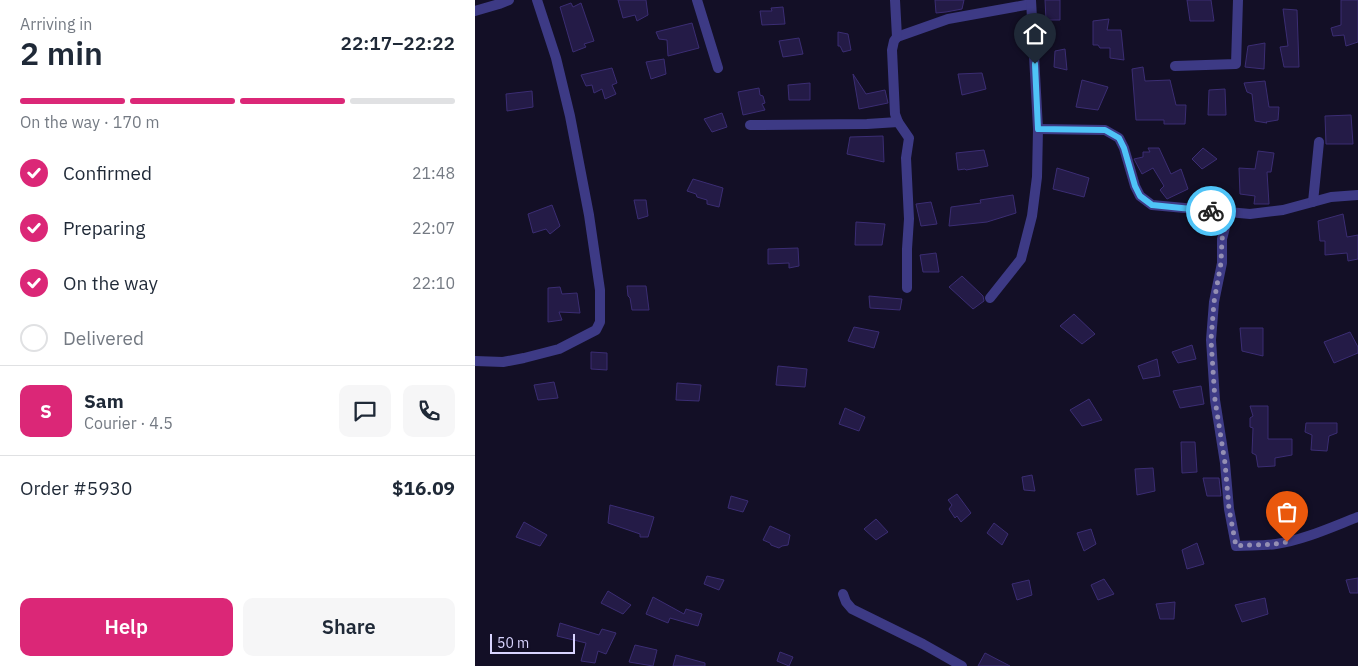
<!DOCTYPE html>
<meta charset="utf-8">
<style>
body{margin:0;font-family:"IBM Plex Sans",sans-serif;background:#f6f6f7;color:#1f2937;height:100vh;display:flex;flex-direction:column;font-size:19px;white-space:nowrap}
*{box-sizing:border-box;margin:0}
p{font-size:16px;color:#747a83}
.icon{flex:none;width:28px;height:28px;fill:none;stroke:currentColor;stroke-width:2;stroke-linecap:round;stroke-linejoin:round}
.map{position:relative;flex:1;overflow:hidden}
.details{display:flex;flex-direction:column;background:#fff;width:475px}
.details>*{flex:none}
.scale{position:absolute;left:15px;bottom:12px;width:85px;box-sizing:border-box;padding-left:5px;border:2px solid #d9d4ff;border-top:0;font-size:14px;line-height:18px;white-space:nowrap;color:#d9d4ff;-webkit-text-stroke:4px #130f26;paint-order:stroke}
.pin{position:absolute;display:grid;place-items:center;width:42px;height:42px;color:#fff;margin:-51px -21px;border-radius:50% 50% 50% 0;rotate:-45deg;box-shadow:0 0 5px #0007}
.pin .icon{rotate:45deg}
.courier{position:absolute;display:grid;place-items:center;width:50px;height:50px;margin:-25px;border:4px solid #4fc3f7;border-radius:50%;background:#fff;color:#222;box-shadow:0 1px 6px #0007}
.headline em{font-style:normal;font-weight:600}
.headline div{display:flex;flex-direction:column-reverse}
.headline{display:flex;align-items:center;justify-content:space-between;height:85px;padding:0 20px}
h1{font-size:32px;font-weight:600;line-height:38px}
.bar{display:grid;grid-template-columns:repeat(4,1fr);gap:8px 5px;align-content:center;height:60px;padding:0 20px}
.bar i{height:6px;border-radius:4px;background:#e0e1e3}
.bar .current{background:#db2777}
.bar p{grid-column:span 4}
.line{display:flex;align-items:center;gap:12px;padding:0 20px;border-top:1px solid #e0e1e3}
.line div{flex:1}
.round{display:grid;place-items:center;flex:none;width:52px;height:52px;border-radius:10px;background:#f6f6f7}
ol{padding:0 20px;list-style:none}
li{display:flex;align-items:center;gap:15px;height:55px}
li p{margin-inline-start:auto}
li .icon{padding:5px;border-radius:50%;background:#db2777;color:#fff;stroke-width:4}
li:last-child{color:#747a83}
li i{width:28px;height:28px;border:2px solid #e0e1e3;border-radius:50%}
.button{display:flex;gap:10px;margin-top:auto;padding:10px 20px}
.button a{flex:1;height:58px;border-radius:10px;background:#db2777;color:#fff;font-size:20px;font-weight:600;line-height:58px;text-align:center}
.button a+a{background:#f6f6f7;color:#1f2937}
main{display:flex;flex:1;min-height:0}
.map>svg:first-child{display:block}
.building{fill:#241b47;stroke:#3b2d73}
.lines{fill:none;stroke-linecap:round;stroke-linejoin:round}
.street{stroke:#3d3a85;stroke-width:10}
.done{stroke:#948fb3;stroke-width:5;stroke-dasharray:0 9}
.route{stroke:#4fc3f7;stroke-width:6}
</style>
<main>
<section class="details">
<div class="headline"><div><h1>2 min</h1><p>Arriving in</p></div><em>22:17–22:22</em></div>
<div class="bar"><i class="current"></i><i class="current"></i><i class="current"></i><i></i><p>On the way · 170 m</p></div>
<ol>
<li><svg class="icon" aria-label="check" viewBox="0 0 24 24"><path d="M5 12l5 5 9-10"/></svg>Confirmed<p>21:48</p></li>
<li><svg class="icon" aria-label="check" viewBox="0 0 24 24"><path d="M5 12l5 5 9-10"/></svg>Preparing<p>22:07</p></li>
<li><svg class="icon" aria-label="check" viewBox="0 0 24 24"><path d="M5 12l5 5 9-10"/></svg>On the way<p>22:10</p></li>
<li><i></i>Delivered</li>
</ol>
<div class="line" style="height:90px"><b class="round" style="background:#db2777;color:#fff">S</b><div><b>Sam</b><p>Courier · 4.5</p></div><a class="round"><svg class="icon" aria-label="chat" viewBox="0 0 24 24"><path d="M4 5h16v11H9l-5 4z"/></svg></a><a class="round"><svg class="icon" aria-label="phone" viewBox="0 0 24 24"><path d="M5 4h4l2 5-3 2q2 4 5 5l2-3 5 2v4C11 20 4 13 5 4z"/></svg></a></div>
<div class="line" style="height:65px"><div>Order #5930</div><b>$16.09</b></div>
<div class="button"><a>Help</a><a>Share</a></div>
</section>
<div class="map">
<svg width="883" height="666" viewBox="0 0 883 666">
<rect width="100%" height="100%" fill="#130f26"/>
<g class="building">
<path d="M143 0H171L173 15 162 21 160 15 148 18Z"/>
<path d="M460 0H489L487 9 471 12 461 13Z"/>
<path d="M570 0H585V20H571Z"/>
<path d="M712 0H736L739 21H715Z"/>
<path d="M866 0H883V42L871 46 869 35 858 36 856 28 866 25Z"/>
<path d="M96 3 98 7 106 3 119 41 109 44 111 47 98 52 85 7Z"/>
<path d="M308 7 310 24 287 25 285 11H297L296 8Z"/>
<path d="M808 9 822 10 824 67H809L805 47 813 46Z"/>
<path d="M634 19 632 30H646L649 60 635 58V48H625L623 45H618V21Z"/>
<path d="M217 23 224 48 193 56 192 40 184 39 181 32Z"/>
<path d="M363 32 373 34 376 50 368 52 365 46H363Z"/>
<path d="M324 38 328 54 308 57 304 41Z"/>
<path d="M790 43 789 69 770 67 773 46Z"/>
<path d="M590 49 592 70 579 67 580 51Z"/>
<path d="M189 59 191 74 176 79 171 62Z"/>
<path d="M668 67 670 81 695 80 701 105H711L710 124H689V120H661L657 69Z"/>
<path d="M137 68 142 83 137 85 141 94 130 99 127 89 119 93 117 85 111 86 106 75Z"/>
<path d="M507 73 511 89 487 95 483 74Z"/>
<path d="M378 74 391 94 410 90 413 103 384 109Z"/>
<path d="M607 80 633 87 623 110 601 107Z"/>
<path d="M790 81 794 107H804L803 120 791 122 792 123 780 121 777 94 772 92 769 83Z"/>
<path d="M335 83V100H314L313 85Z"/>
<path d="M284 88 285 95 288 96 290 103 287 104 290 110 268 115 263 92Z"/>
<path d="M750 89 751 115H733L734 90Z"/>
<path d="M57 91 58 107 32 111 31 94Z"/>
<path d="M247 113 252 127 237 132 229 119Z"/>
<path d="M876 115 878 144H851L850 116Z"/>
<path d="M408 136 409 162 372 154 375 137Z"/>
<path d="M673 148H684L696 174 706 169 713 189 692 199 685 190 689 186 678 168 667 174 659 159 668 157V152H675Z"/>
<path d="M728 148 742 159 727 169 717 159Z"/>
<path d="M509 150 513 166 491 170 490 169 483 170 481 153Z"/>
<path d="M783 151 799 153 796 172H792L794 204H779L780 196 765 194 764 168 780 169Z"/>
<path d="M582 168 614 178 609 197 578 189Z"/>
<path d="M218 179 248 188 244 207 232 204V200L222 197 221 194 212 191Z"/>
<path d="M538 195 541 213 512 222 474 226 476 207 506 203 505 200Z"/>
<path d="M159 200H171L173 216 163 219Z"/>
<path d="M456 202 462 224 446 226 441 204Z"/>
<path d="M77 205 85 226 75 234 71 229 58 233 53 214Z"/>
<path d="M868 214 872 237 883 235V259L873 261 872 253 850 255V241H845L843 221Z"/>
<path d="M381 222 410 224 407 245H380Z"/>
<path d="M323 248 324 266 314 268V263L293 264V249Z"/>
<path d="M461 253 464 272H448L445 255Z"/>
<path d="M487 276 508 296 509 301 498 309 474 287Z"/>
<path d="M152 286H171L174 310H157L155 298 153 296Z"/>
<path d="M85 287 87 294 102 293 105 313 84 312 87 320 73 322V288Z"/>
<path d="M394 296 427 299 425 310 395 308Z"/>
<path d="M599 314 620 334 607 344 585 326Z"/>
<path d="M379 327 404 332 399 348 373 341Z"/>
<path d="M765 328H788V356L767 351Z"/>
<path d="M875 332 883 347V353L859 363 849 342Z"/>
<path d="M717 345 721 359 703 363 697 352Z"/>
<path d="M116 352 132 353V370L116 369Z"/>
<path d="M682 359 685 376 668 379 663 366Z"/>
<path d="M303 366 332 369 330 387 301 385Z"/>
<path d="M79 382 83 398 63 400 59 385Z"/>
<path d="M202 383 226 385 224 401 201 400Z"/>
<path d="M726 386 729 404 705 408 698 391Z"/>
<path d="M614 399 627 420 607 426 595 410Z"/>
<path d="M775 406H793V439H817V455L800 458V466L783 467 781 455 777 453 778 428 775 427V418L778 416Z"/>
<path d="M370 408 390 417 384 431 364 424Z"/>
<path d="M831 423H862V433L854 436 852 451 836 450 837 435 830 432Z"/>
<path d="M706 442H720L722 472 707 473Z"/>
<path d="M678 468 680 491 662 495 660 469Z"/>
<path d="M557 475 560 491 549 490 547 477Z"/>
<path d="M728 478H744L746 496H732Z"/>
<path d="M482 494 496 513 486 522 482 516 480 518 474 509 477 505 473 500Z"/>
<path d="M256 496 273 501 268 512 253 508Z"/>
<path d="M135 505 179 517 173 537H165V534L133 523Z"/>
<path d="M401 519 413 532 401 540 389 529Z"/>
<path d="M49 522 72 535 65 546 41 537Z"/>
<path d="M519 523 533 534 527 545 512 533Z"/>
<path d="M295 526 315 535 313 545 307 546 304 548 296 545 295 543 288 540Z"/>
<path d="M616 529 621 544 609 551 602 533Z"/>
<path d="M722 543 729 564 712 569 707 550Z"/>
<path d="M232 576 249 580 244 590 229 584Z"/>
<path d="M883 578V593H875L871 580Z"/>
<path d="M629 579 639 594 623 600 616 585Z"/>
<path d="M554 580 557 595 542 600 537 584Z"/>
<path d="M133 591 156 605 148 614 126 603Z"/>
<path d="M178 597 209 614 211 609 227 614 223 626 195 618 193 623 171 614Z"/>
<path d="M790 598 793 614 767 622 760 605Z"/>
<path d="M700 602 699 619H685L681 604Z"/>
<path d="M85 623 124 635 127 629 141 633 131 654 123 651 120 663 106 661 111 643 82 636Z"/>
<path d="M160 645 182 650 178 666 154 662Z"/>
<path d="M305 652 318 657 314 666 302 661Z"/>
<path d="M510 653 535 666H503Z"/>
<path d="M201 655 230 663V666H198Z"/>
</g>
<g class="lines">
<g class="street">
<path d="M222 0 243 68"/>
<path d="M0 11 24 4 34 0"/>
<path d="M422 37 473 19 556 4"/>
<path d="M700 66 761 64 763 0"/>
<path d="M423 122 434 138 431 158 434 219 432 249V288"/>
<path d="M275 125 392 124 423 122 420 114 417 50 419 41 422 37 420 0"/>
<path d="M563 129 630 130 644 138 649 148 660 186 665 196 677 205 775 214 808 210 856 197 883 195"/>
<path d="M838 202 844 142"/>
<path d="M754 212 747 239V263L739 302 736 340 740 400 750 463 754 509 761 546C774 545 787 546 801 544 829 540 857 527 883 517"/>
<path d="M515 298 546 259 557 216 562 177 563 129 556 0"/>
<path d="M0 361 28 362 49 358 84 349 121 330 125 322V290L114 215 95 116 81 58 62 0"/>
<path d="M368 594 371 602 377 609 448 644 487 666"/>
</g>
</g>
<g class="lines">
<path class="done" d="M736 211 754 212 747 239 746 263 739 302 736 340 740 400 750 463 754 509 761 546C779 544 793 546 812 542"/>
<path class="route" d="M560 64 563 129 630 130 644 138 649 148 660 186 665 196 677 205 736 211"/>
</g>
</svg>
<div class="scale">50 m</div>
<div class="pin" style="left:812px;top:542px;background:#ea580c"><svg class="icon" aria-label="bag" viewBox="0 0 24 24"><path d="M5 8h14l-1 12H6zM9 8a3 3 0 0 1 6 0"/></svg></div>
<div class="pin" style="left:560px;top:64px;background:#1f2937"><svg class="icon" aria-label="home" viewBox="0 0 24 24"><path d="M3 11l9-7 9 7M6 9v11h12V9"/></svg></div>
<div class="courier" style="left:736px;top:211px"><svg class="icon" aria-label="bike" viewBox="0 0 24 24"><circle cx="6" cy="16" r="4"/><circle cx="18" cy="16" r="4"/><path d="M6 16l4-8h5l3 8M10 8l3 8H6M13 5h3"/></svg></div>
</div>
</main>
